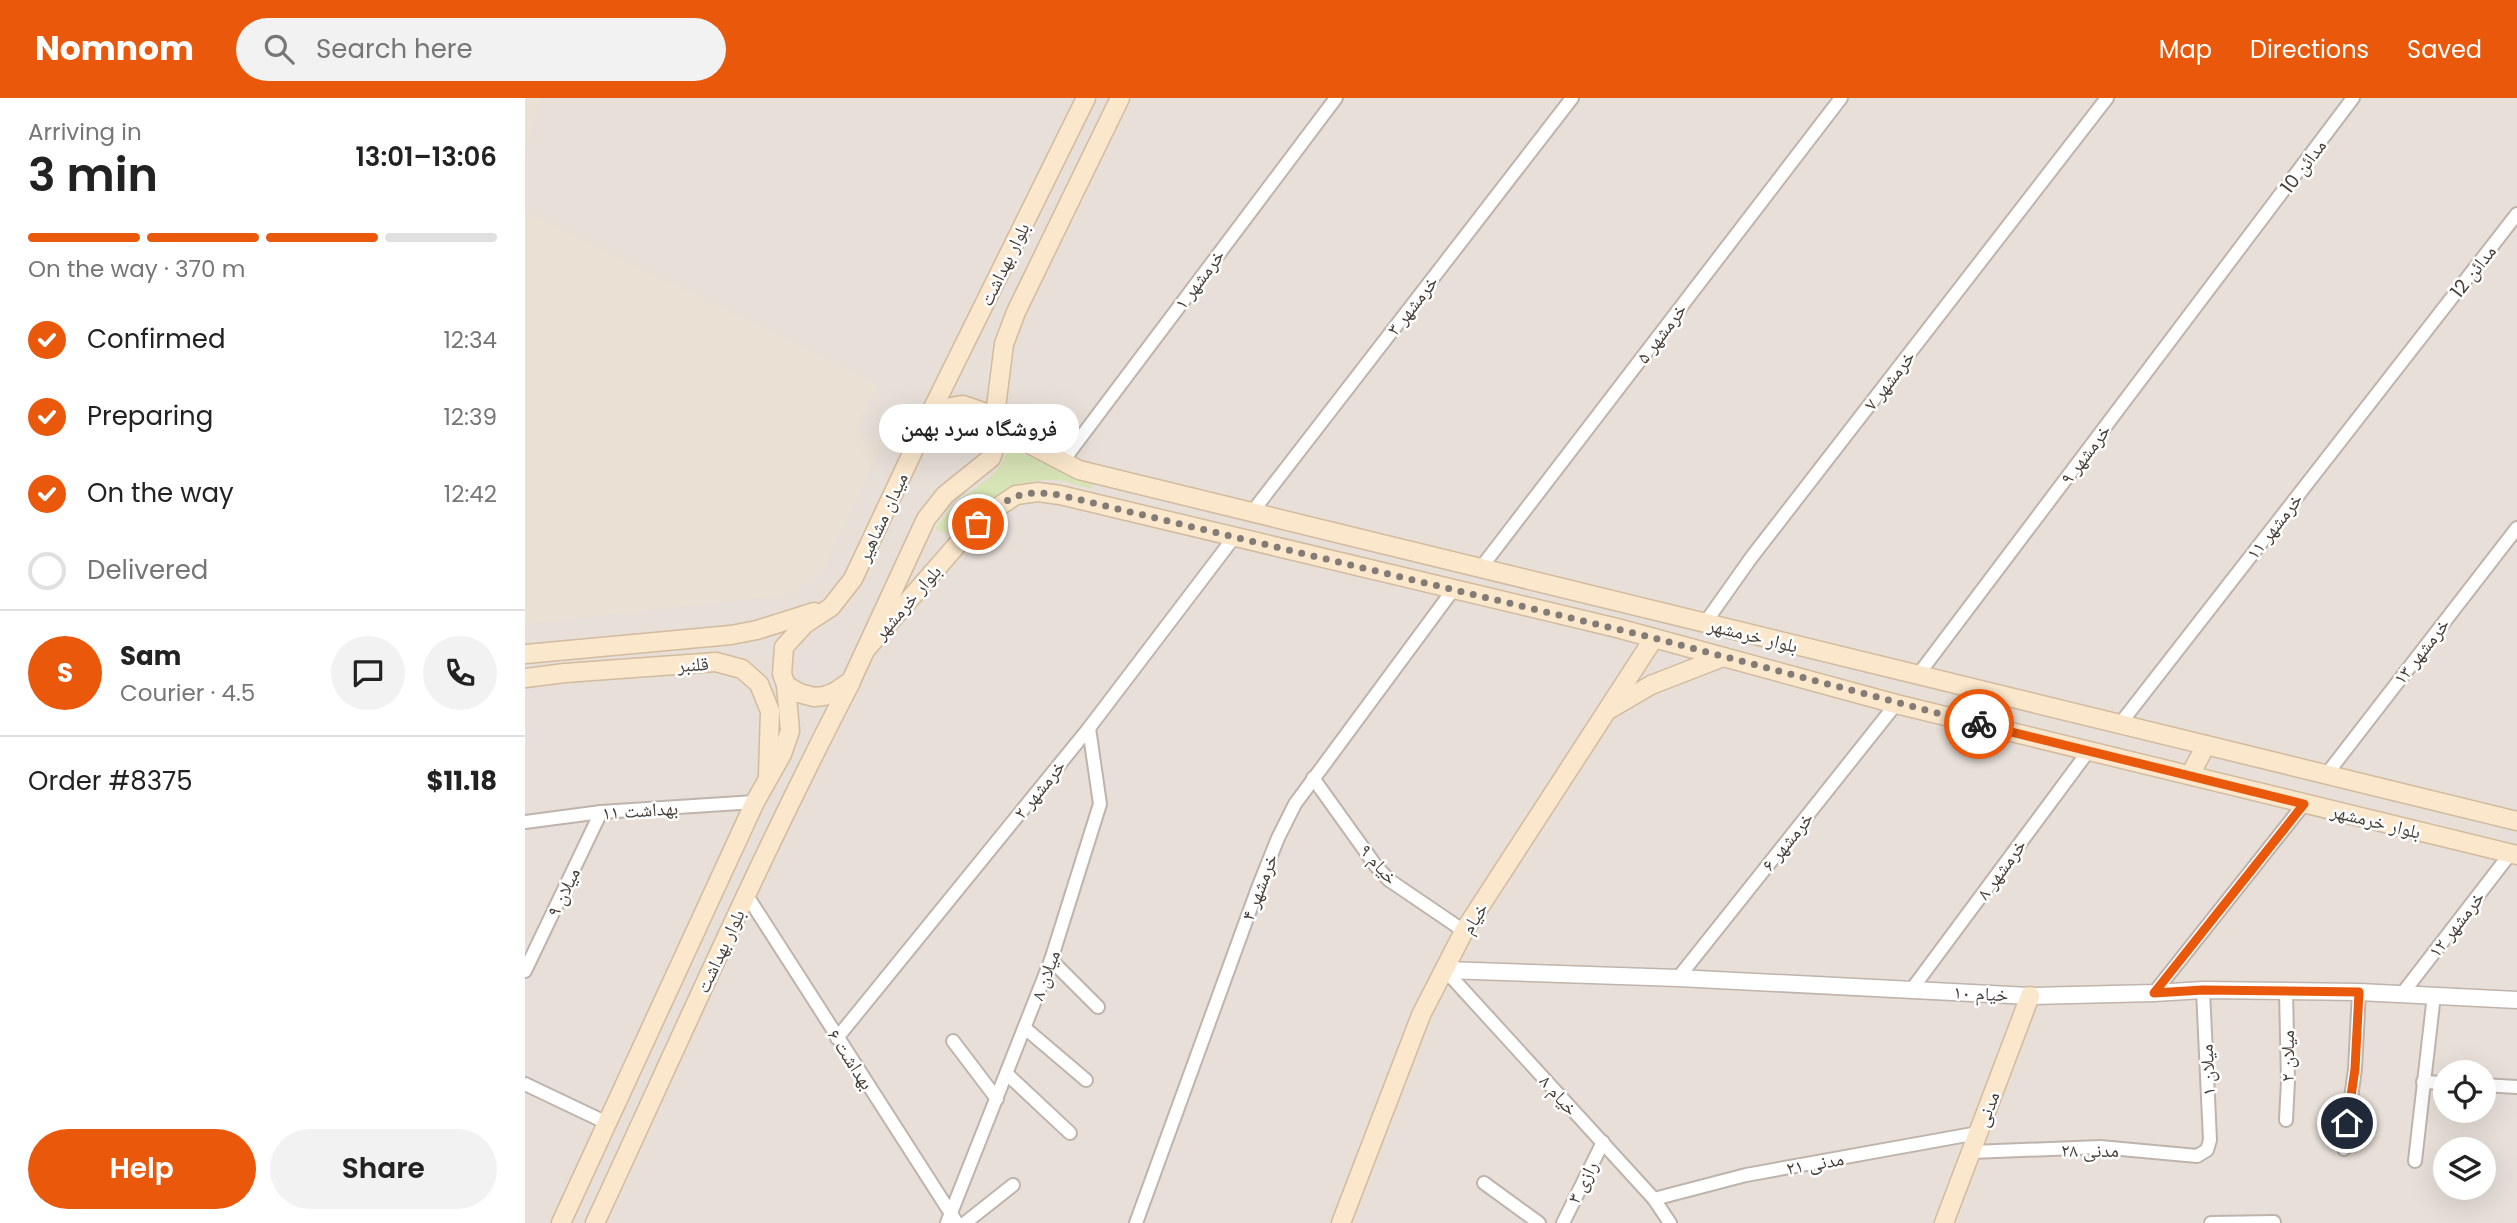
<!DOCTYPE html>
<meta charset="utf-8">
<style>
body{margin:0;font-family:Poppins,"Noto Naskh Arabic",sans-serif;background:#f2f2f2;color:#222;height:100vh;display:flex;flex-direction:column;font-size:26px;white-space:nowrap}
*{box-sizing:border-box;margin:0}
p{font-size:23px;color:#767676}
.icon{flex:none;width:38px;height:38px;fill:none;stroke:currentColor;stroke-width:2;stroke-linecap:round;stroke-linejoin:round}
.map{position:relative;flex:1;overflow:hidden}
.panel{display:flex;flex-direction:column;background:#fff;width:525px}
.panel>*{flex:none}
.controls{position:absolute;left:1908px;top:962px;display:grid;gap:14px}
.controls a{display:grid;place-items:center;width:63px;height:63px;border-radius:50%;background:#fff;box-shadow:0 7px 28px #0002;font-size:35px}
.pin{position:absolute;display:grid;place-items:center;width:60px;height:60px;color:#fff;margin:-30px;border:4px solid #fff;border-radius:50%;box-shadow:0 2px 7px #0007}
.courier{position:absolute;display:grid;place-items:center;width:70px;height:70px;margin:-35px;border:5px solid #ea580c;border-radius:50%;background:#fff;color:#222;box-shadow:0 2px 9px #0007}
.bubble{position:absolute;height:49px;border-radius:24px;background:#fff;box-shadow:0 7px 28px #0002;font-size:23px;font-weight:600;line-height:49px;text-align:center}
.headline em{font-style:normal;font-weight:600}
.headline div{display:flex;flex-direction:column-reverse}
.headline{display:flex;align-items:center;justify-content:space-between;height:119px;padding:0 28px}
h1{font-size:46px;font-weight:600;line-height:52px}
.bar{display:grid;grid-template-columns:repeat(4,1fr);gap:10px 7px;align-content:center;height:84px;padding:0 28px}
.bar i{height:9px;border-radius:5px;background:#e0e0e0}
.bar .selected{background:#ea580c}
.bar p{grid-column:span 4}
.line{display:flex;align-items:center;gap:18px;padding:0 28px;border-top:2px solid #e0e0e0}
.line div{flex:1}
.round{display:grid;place-items:center;flex:none;width:74px;height:74px;border-radius:37px;background:#f2f2f2}
ol{padding:0 28px;list-style:none}
li{display:flex;align-items:center;gap:21px;height:77px}
li p{margin-inline-start:auto}
li .icon{padding:7px;border-radius:50%;background:#ea580c;color:#fff;stroke-width:4}
li:last-child{color:#767676}
li i{width:38px;height:38px;border:4px solid #e0e0e0;border-radius:50%}
.cta{display:flex;gap:14px;margin-top:auto;padding:14px 28px}
.cta a{flex:1;height:80px;border-radius:42px;background:#ea580c;color:#fff;font-size:28px;font-weight:600;line-height:80px;text-align:center}
.cta a+a{background:#f2f2f2;color:#222}
header{display:flex;align-items:center;gap:42px;box-sizing:border-box;height:98px;padding:0 35px;background:#ea580c;color:#fff}
header strong{font-size:33px}
nav{display:flex;gap:38px;margin-inline-start:auto;font-size:24px}
.search{width:490px;height:63px;background:#f2f2f2;display:flex;align-items:center;gap:18px;box-sizing:border-box;padding:0 24px;border-radius:38px;color:#767676;font-size:26px}
main{display:flex;flex:1;min-height:0}
.map>svg:first-child{display:block}
.residential{fill:#e7dfd8;fill-rule:evenodd}
.education{fill:#ebe0d4}
.green{fill:#d7e4b5}
.lines{fill:none;stroke-linecap:round;stroke-linejoin:round}
.minor-casing{stroke:#beb4ac;stroke-width:16}
.tertiary-casing{stroke:#beb4ac;stroke-width:19}
.secondary-casing{stroke:#d2bb9e;stroke-width:21}
.minor{stroke:#fff;stroke-width:12}
.tertiary{stroke:#fff;stroke-width:16}
.secondary{stroke:#fae7cc;stroke-width:18}
.done{stroke:#837c76;stroke-width:7;stroke-dasharray:0 12.6}
.route{stroke:#ea580c;stroke-width:9}
.labels{text-anchor:middle;stroke-width:5;stroke-linejoin:round;paint-order:stroke}
.street-label{font-size:19px;fill:#463e38;stroke:#fff}
</style>
<header>
<strong>Nomnom</strong>
<div class="search"><svg class="icon" aria-label="search" viewBox="0 0 24 24"><circle cx="10" cy="10" r="6"/><path d="M15 15l6 6"/></svg>Search here</div>
<nav><a>Map</a><a>Directions</a><a>Saved</a></nav>
</header>
<main>
<section class="panel">
<div class="headline"><div><h1>3 min</h1><p>Arriving in</p></div><em>13:01–13:06</em></div>
<div class="bar"><i class="selected"></i><i class="selected"></i><i class="selected"></i><i></i><p>On the way · 370 m</p></div>
<ol>
<li><svg class="icon" aria-label="check" viewBox="0 0 24 24"><path d="M5 12l5 5 9-10"/></svg>Confirmed<p>12:34</p></li>
<li><svg class="icon" aria-label="check" viewBox="0 0 24 24"><path d="M5 12l5 5 9-10"/></svg>Preparing<p>12:39</p></li>
<li><svg class="icon" aria-label="check" viewBox="0 0 24 24"><path d="M5 12l5 5 9-10"/></svg>On the way<p>12:42</p></li>
<li><i></i>Delivered</li>
</ol>
<div class="line" style="height:126px"><b class="round" style="background:#ea580c;color:#fff">S</b><div><b>Sam</b><p>Courier · 4.5</p></div><a class="round"><svg class="icon" aria-label="chat" viewBox="0 0 24 24"><path d="M4 5h16v11H9l-5 4z"/></svg></a><a class="round"><svg class="icon" aria-label="phone" viewBox="0 0 24 24"><path d="M5 4h4l2 5-3 2q2 4 5 5l2-3 5 2v4C11 20 4 13 5 4z"/></svg></a></div>
<div class="line" style="height:91px"><div>Order #8375</div><b>$11.18</b></div>
<div class="cta"><a>Help</a><a>Share</a></div>
</section>
<div class="map">
<svg width="1992" height="1125" viewBox="0 0 1992 1125">
<rect width="100%" height="100%" fill="#f3eee9"/>
<path class="residential" d="M0 0H1992V1125H0ZM1920 975H1958V1013H1920ZM1920 1052H1958V1090H1920Z"/>
<g class="education">
<path d="M0 0H17L0 56Z"/>
<path d="M0 113 353 288 331 332 357 345 298 473 262 497 0 526Z"/>
</g>
<path class="green" d="M484 347C503 362 507 357 526 364 541 370 553 380 568 385L566 391C555 388 541 382 529 382 491 379 446 410 420 436L411 430C418 420 424 411 433 404 456 384 476 379 484 347Z"/>
<g class="lines">
<g class="minor-casing">
<g id="minor">
<path d="M538 363 811 0"/>
<path d="M728 413 1047 0"/>
<path d="M955 471 1316 0"/>
<path d="M1180 525 1226 460 1582 0"/>
<path d="M1393 577 1828 0"/>
<path d="M1595 626 1992 116"/>
<path d="M1801 677 1992 430"/>
<path d="M788 680 851 768 864 782 939 833"/>
<path d="M0 724 76 714 230 704"/>
<path d="M221 796 432 1125"/>
<path d="M526 862 573 909"/>
<path d="M920 872 1129 1101 1145 1125"/>
<path d="M0 873 76 714"/>
<path d="M1153 880 1371 606"/>
<path d="M1387 891 1565 651"/>
<path d="M1629 895 1779 706"/>
<path d="M1877 896 1985 756"/>
<path d="M501 931 561 982"/>
<path d="M312 940 564 630 710 438"/>
<path d="M428 943 472 1001"/>
<path d="M482 976 545 1035"/>
<path d="M1898 984 1920 985"/>
<path d="M0 986 82 1025"/>
<path d="M1958 987 1992 989"/>
<path d="M1761 1022 1763 983 1761 894"/>
<path d="M1819 1051 1830 971 1834 894"/>
<path d="M1446 1054 1575 1049 1672 1058 1682 1052 1685 1042 1678 892"/>
<path d="M1890 1063 1909 897"/>
<path d="M959 1085 1014 1125"/>
<path d="M1129 1101 1221 1077 1453 1035"/>
<path d="M422 1125 526 862 575 706 564 630"/>
<path d="M440 1125 488 1087"/>
<path d="M611 1125 733 790 753 740 770 706 928 492"/>
<path d="M1038 1125 1078 1044"/>
<path d="M1686 1125 1749 1124"/>
</g>
</g>
<g class="tertiary-casing">
<path id="tertiary" d="M920 872 1153 880 1505 898 1629 895 1678 892 1834 894 1992 902"/>
</g>
<g class="secondary-casing">
<g id="secondary">
<path d="M438 307 458 314 472 329 471 346 466 360 420 397 401 421 326 583 310 594 299 598 289 599 274 595 261 587 257 576 259 549 280 526 306 509 328 481 398 332C409 316 418 309 438 307Z"/>
<path d="M403 320 561 0"/>
<path d="M469 325 479 246 491 214 595 0"/>
<path d="M472 329 554 372 1992 723"/>
<path d="M342 550 438 440 467 413 491 397 513 394 535 397 1092 530 1371 606 1992 757"/>
<path d="M0 556 206 537 232 532 289 514"/>
<path d="M0 580 40 575 191 564 217 571 234 586 245 613 243 678"/>
<path d="M1085 611 1126 587 1198 559"/>
<path d="M1665 677 1681 647"/>
<path d="M36 1125 230 704 257 656 265 633 261 587"/>
<path d="M70 1125C154 944 234 761 326 584"/>
<path d="M816 1125 896 917 939 833 1129 540"/>
<path d="M1419 1125 1505 898"/>
</g>
</g>
<use href="#minor" class="minor"/>
<use href="#tertiary" class="tertiary"/>
<use href="#secondary" class="secondary"/>
</g>
<g class="lines">
<path class="done" d="M453 426C482 399 494 391 535 397L1129 540 1454 626"/>
<path class="route" d="M1454 626 1779 706 1629 895 1678 892 1834 894 1830 971 1822 1025"/>
</g>
<g class="labels">
<g class="street-label">
<text transform="translate(1778 68) rotate(-53)" y="7">مدائن 10</text>
<text transform="translate(479 166) rotate(-64)" y="7">بلوار بهداشت</text>
<text transform="translate(1948 173) rotate(-52)" y="7">مدائن 12</text>
<text transform="translate(674 181) rotate(-53)" y="7">خرمشهر ۱</text>
<text transform="translate(887 207) rotate(-52)" y="7">خرمشهر ۳</text>
<text transform="translate(1136 235) rotate(-53)" y="7">خرمشهر ۵</text>
<text transform="translate(1364 282) rotate(-52)" y="7">خرمشهر ۷</text>
<text transform="translate(1560 356) rotate(-53)" y="7">خرمشهر ۹</text>
<text transform="translate(357 419) rotate(-65)" y="7">میدان مشاهیر</text>
<text transform="translate(1749 428) rotate(-52)" y="7">خرمشهر ۱۱</text>
<text transform="translate(382 504) rotate(-49)" y="7">بلوار خرمشهر</text>
<text transform="translate(1228 537) rotate(14)" y="7">بلوار خرمشهر</text>
<text transform="translate(1896 553) rotate(-52)" y="7">خرمشهر ۱۳</text>
<text transform="translate(168 566) rotate(-4)" y="7">قلنبر</text>
<text transform="translate(514 691) rotate(-51)" y="7">خرمشهر ۲</text>
<text transform="translate(115 712) rotate(-4)" y="7">بهداشت ۱۱</text>
<text transform="translate(1851 723) rotate(14)" y="7">بلوار خرمشهر</text>
<text transform="translate(1262 743) rotate(-51)" y="7">خرمشهر ۶</text>
<text transform="translate(854 766) rotate(48)" y="7">خیام ۹</text>
<text transform="translate(1476 771) rotate(-54)" y="7">خرمشهر ۸</text>
<text transform="translate(734 789) rotate(-69)" y="7">خرمشهر ۴</text>
<text transform="translate(38 794) rotate(-64)" y="7">میلان ۹</text>
<text transform="translate(949 820) rotate(-58)" y="7">خیام</text>
<text transform="translate(1931 826) rotate(-52)" y="7">خرمشهر ۱۲</text>
<text transform="translate(195 853) rotate(-65)" y="7">بلوار بهداشت</text>
<text transform="translate(520 877) rotate(-70)" y="7">میلان ۸</text>
<text transform="translate(1456 895) rotate(3)" y="7">خیام ۱۰</text>
<text transform="translate(1762 958) rotate(-90)" y="7">میلان ۲</text>
<text transform="translate(326 961) rotate(57)" y="7">بهداشت ۶</text>
<text transform="translate(1682 972) rotate(-93)" y="7">میلان ۱</text>
<text transform="translate(1034 997) rotate(48)" y="7">خیام ۸</text>
<text transform="translate(1462 1011) rotate(-69)" y="7">مدنی</text>
<text x="1565" y="1059">مدنی ۲۸</text>
<text transform="translate(1290 1065) rotate(-10)" y="7">مدنی ۲۱</text>
<text transform="translate(1057 1084) rotate(-63)" y="7">رازی ۳</text>
</g>
</g>
</svg>
<div class="controls">
<a><svg class="icon" aria-label="locate" viewBox="0 0 24 24"><circle cx="12" cy="12" r="6"/><path d="M12 2v4M12 18v4M2 12h4M18 12h4"/></svg></a>
<a><svg class="icon" aria-label="layers" viewBox="0 0 24 24"><path d="M12 4l9 5-9 5-9-5zM3 14l9 5 9-5"/></svg></a>
</div>
<div class="pin" style="left:453px;top:426px;background:#ea580c"><svg class="icon" aria-label="bag" viewBox="0 0 24 24"><path d="M5 8h14l-1 12H6zM9 8a3 3 0 0 1 6 0"/></svg></div>
<div class="pin" style="left:1822px;top:1025px;background:#1f2937"><svg class="icon" aria-label="home" viewBox="0 0 24 24"><path d="M3 11l9-7 9 7M6 9v11h12V9"/></svg></div>
<div class="courier" style="left:1454px;top:626px"><svg class="icon" aria-label="bike" viewBox="0 0 24 24"><circle cx="6" cy="16" r="4"/><circle cx="18" cy="16" r="4"/><path d="M6 16l4-8h5l3 8M10 8l3 8H6M13 5h3"/></svg></div>
<div class="bubble" style="left:354px;top:306px;width:200px">فروشگاه سرد بهمن</div>
</div>
</main>
